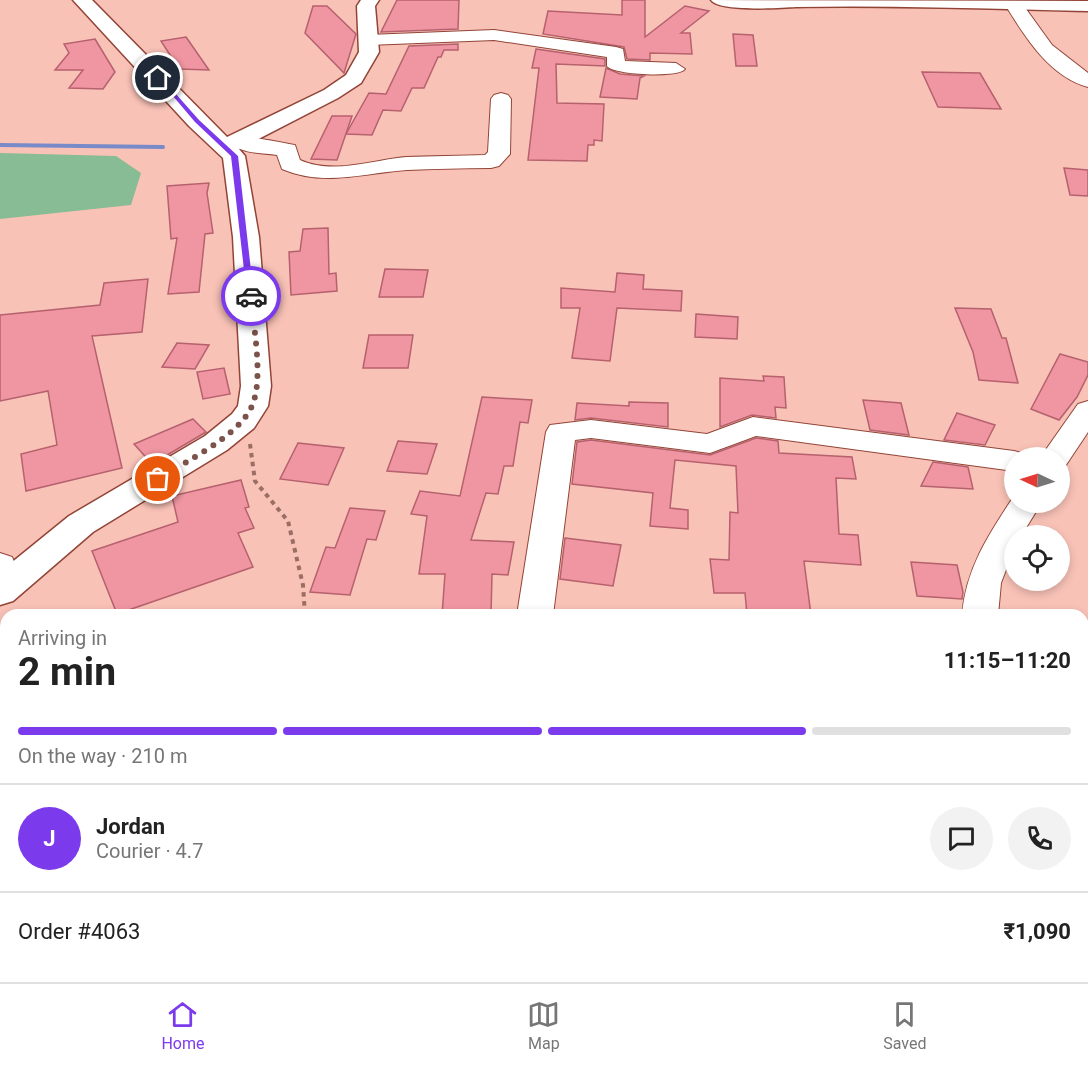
<!DOCTYPE html>
<meta charset="utf-8">
<style>
body{margin:0;font-family:Roboto,sans-serif;background:#f2f2f2;color:#222;height:100vh;display:flex;flex-direction:column;font-size:22px;white-space:nowrap}
*{box-sizing:border-box;margin:0}
p{font-size:20px;color:#767676}
.icon{flex:none;width:33px;height:33px;fill:none;stroke:currentColor;stroke-width:2;stroke-linecap:round;stroke-linejoin:round}
.map{position:relative;flex:1;overflow:hidden}
.side{position:absolute;left:0px;top:609px;width:1089px;height:374px;display:flex;flex-direction:column;background:#fff;border-radius:18px 18px 0 0;box-shadow:0 3px 9px #0003}
.side>*{flex:none}
.needle{width:39px;rotate:274deg}
.fabs{position:absolute;left:1004px;top:447px;display:grid;gap:12px}
.fabs a{display:grid;place-items:center;width:66px;height:66px;border-radius:50%;background:#fff;box-shadow:0 3px 9px #0003;font-size:30px}
.pin{position:absolute;display:grid;place-items:center;width:51px;height:51px;color:#fff;margin:-26px;border:3px solid #fff;border-radius:50%;box-shadow:0 2px 6px #0007}
.courier{position:absolute;display:grid;place-items:center;width:60px;height:60px;margin:-30px;border:4px solid #7c3aed;border-radius:50%;background:#fff;color:#222;box-shadow:0 2px 8px #0007}
.summary em{font-style:normal;font-weight:700}
.summary div{display:flex;flex-direction:column-reverse}
.summary{display:flex;align-items:center;justify-content:space-between;height:102px;padding:0 18px}
h1{font-size:39px;font-weight:700;line-height:45px}
.bar{display:grid;grid-template-columns:repeat(4,1fr);gap:9px 6px;align-content:center;height:72px;padding:0 18px}
.bar i{height:8px;border-radius:4px;background:#e0e0e0}
.bar .active{background:#7c3aed}
.bar p{grid-column:span 4}
.line{display:flex;align-items:center;gap:15px;padding:0 18px;border-top:2px solid #e0e0e0}
.line div{flex:1}
.round{display:grid;place-items:center;flex:none;width:63px;height:63px;border-radius:32px;background:#f2f2f2}
.dock{display:flex;justify-content:space-around;align-items:center;height:84px;border-top:2px solid #e0e0e0;background:#fff;font-size:16px;color:#767676}
.dock a{display:grid;justify-items:center;gap:3px}
.dock .active{color:#7c3aed}
.map>svg:first-child{display:block}
.green{fill:#87bc94}
.water{fill:#798ac8}
.lines{fill:none;stroke-linecap:round;stroke-linejoin:round}
.stream{stroke:#798ac8;stroke-width:4}
.building{fill:#f096a2;stroke:#b6616e;stroke-width:1.5}
.minor-casing{stroke:#924436;stroke-width:2}
.major-casing{stroke:#924436;stroke-width:3}
.path-far1{stroke:#9a6d65;stroke-width:4;stroke-dasharray:4.5 4.5;stroke-linecap:butt}
.path{stroke:#9a6d65;stroke-width:4.5;stroke-dasharray:6 6;stroke-linecap:butt}
.minor{fill:#fff;fill-rule:evenodd}
.major{fill:#fff;fill-rule:evenodd}
.route{fill:#7c3aed}
.done{stroke:#7c534b;stroke-width:6;stroke-dasharray:0 10.8}
</style>
<div class="map">
<svg width="1088" height="982" viewBox="0 0 1088 982">
<rect width="100%" height="100%" fill="#f9c2b7"/>
<path class="green" d="M0 153 116 156 141 173 131 205 0 219Z"/>
<path class="water" d="M59 977 436 976 437 982H36Z"/>
<g class="lines">
<path class="stream" d="M0 145 163 147"/>
</g>
<g class="building">
<path d="M397 0H459L458 29 381 32Z"/>
<path d="M622 0H645V37L685 6 709 11 681 33H690L692 54 650 53V60L627 59 624 47 543 34 548 11 622 15Z"/>
<path d="M313 6H327L356 34 344 73 305 33Z"/>
<path d="M733 34 753 35 757 66H736Z"/>
<path d="M186 37 209 70 179 69 161 41Z"/>
<path d="M95 39 115 72 103 89 69 88 83 70H55L69 53 64 44Z"/>
<path d="M458 44V50H444L441 57H438L424 88H412L401 111 383 110 372 135 346 134 369 93 386 94 409 46Z"/>
<path d="M536 49 605 59V66L556 64 557 103 604 104 602 141 594 140V145H588L587 161 528 160 539 68H532Z"/>
<path d="M606 68 620 74 644 76 640 78 637 99 600 97Z"/>
<path d="M922 72 980 73 1001 109 938 107Z"/>
<path d="M332 116H352L337 160 311 159Z"/>
<path d="M1064 168 1088 170V196L1070 195Z"/>
<path d="M209 183 207 193 213 233 205 234 199 292 168 294 177 238 171 239 167 186Z"/>
<path d="M328 228 329 274 336 273 337 291 291 295 289 252 300 251 303 229Z"/>
<path d="M385 269 428 270 423 297H379Z"/>
<path d="M617 273 644 275 643 289 682 291 681 311 617 308 610 361 572 358 580 308H561V288L615 292Z"/>
<path d="M148 279 142 332 92 336 122 468 26 491 21 454 57 445 48 391 0 401V315L100 305 104 283Z"/>
<path d="M955 308 991 309 1002 338H1006L1018 383 979 380 973 352Z"/>
<path d="M696 314 738 317 737 339 695 337Z"/>
<path d="M369 335H413L408 368H363Z"/>
<path d="M177 343 209 345 195 369 162 367Z"/>
<path d="M1060 354 1088 362V375L1077 397 1059 420 1031 409Z"/>
<path d="M224 368 230 394 203 399 197 372Z"/>
<path d="M763 376 784 377 786 408 775 407 776 418 752 415 720 427V378L764 381Z"/>
<path d="M482 397 532 400 528 423 520 422 513 466H504L498 494 486 493 471 540 514 542 508 575 492 574 491 615H442L445 574H419L427 516 411 514 420 491 460 496Z"/>
<path d="M863 400 901 403 909 435 870 430Z"/>
<path d="M629 402 668 403V427L591 418 575 420 577 403 629 406Z"/>
<path d="M957 413 995 425 985 445 944 440Z"/>
<path d="M193 419 206 432 152 464 134 444Z"/>
<path d="M756 438 778 441 779 453 852 457 856 479 836 478 839 534 858 535 861 565 804 561 811 615H747L745 593H714L710 559 729 560 730 512 738 513 736 466 675 460 670 508 688 510V529L650 526 653 493 572 484 577 442 591 440 710 455Z"/>
<path d="M398 441 437 444 427 474 387 471Z"/>
<path d="M298 443 344 448 328 485 280 479Z"/>
<path d="M933 462 968 467 973 489 921 486Z"/>
<path d="M241 480 249 507 245 508 254 528 238 533 253 567 117 614 92 551 178 522 172 496Z"/>
<path d="M350 508 385 511 376 540 367 539 350 595 310 592 326 547 335 548Z"/>
<path d="M565 538 621 545 613 586 560 579Z"/>
<path d="M911 562 957 565 963 592 962 599 917 596Z"/>
</g>
<g class="lines">
<g class="minor-casing">
<g id="minor">
<path d="M1015 1 1021 2 1052 45 1088 73V87C1050 77 1025 37 1006 6Z"/>
<path d="M494 30 616 47 623 49 625 61 676 63 685 69C679 78 613 75 607 66V57L494 40 368 45 359 40 368 35Z"/>
<path d="M501 93 508 95 511 99 510 154 499 166 491 168C463 168 435 169 407 170 364 173 324 187 282 169L277 155C262 153 238 154 228 140L232 136C239 134 284 143 295 145L300 160C333 175 372 160 406 157 432 156 459 156 485 155L488 152 491 99 494 95Z"/>
<path d="M1088 401V432L1066 465 1059 467V458H1040L1078 404Z"/>
<path d="M753 417 1014 451 1025 454 1027 458H1014V471L756 436 710 453 591 438 575 440 553 615H517L546 432 550 425 591 420 707 434Z"/>
<path d="M1014 496V502H1042L1021 536H1014V549L1001 583 998 615H962C966 568 989 534 1014 496Z"/>
<path d="M0 553 12 557 24 584 19 593 7 596 0 594Z"/>
<path d="M6 801V837L0 838V802Z"/>
<path d="M938 976H998L1000 982H941Z"/>
</g>
</g>
<g class="major-casing">
<g id="major">
<path d="M73 0H92L227 137 324 90 346 75 359 52 357 6 361 0H379L375 6 379 52 361 83 338 98 239 149 245 156 259 237 271 386 268 406 254 428 227 450 93 532 13 601 0 605V572L69 516 205 436 232 414 238 406 241 386 233 237 223 158 189 126Z"/>
<path d="M711 0 1088 1V11C991 9 893 5 796 7 780 8 719 12 711 0Z"/>
</g>
</g>
<path class="path-far1" d="M250 444 255 481 288 521 303 585 305 615"/>
<g class="path">
<path d="M443 976 444 982"/>
<path d="M9 982 33 976"/>
</g>
<use href="#minor" class="minor"/>
<use href="#major" class="major"/>
</g>
<path class="route" d="M156 76H160L199 120 238 156 254 297 247 296 231 156 195 122Z"/>
<g class="lines">
<path class="done" d="M158 479C185 462 239 436 252 406 264 378 253 326 251 296"/>
</g>
</svg>
<div class="fabs">
<a><svg class="needle" viewBox="-14 -14 28 28"><path d="M0-13l5 13h-10z" fill="#e53935"/><path d="M0 13l5-13h-10z" fill="#767676"/></svg></a>
<a><svg class="icon" aria-label="locate" viewBox="0 0 24 24"><circle cx="12" cy="12" r="6"/><path d="M12 2v4M12 18v4M2 12h4M18 12h4"/></svg></a>
</div>
<div class="pin" style="left:158px;top:479px;background:#ea580c"><svg class="icon" aria-label="bag" viewBox="0 0 24 24"><path d="M5 8h14l-1 12H6zM9 8a3 3 0 0 1 6 0"/></svg></div>
<div class="pin" style="left:158px;top:78px;background:#1f2937"><svg class="icon" aria-label="home" viewBox="0 0 24 24"><path d="M3 11l9-7 9 7M6 9v11h12V9"/></svg></div>
<div class="courier" style="left:251px;top:296px"><svg class="icon" aria-label="car" viewBox="0 0 24 24"><path d="M5 17H2v-5l4-1 3-4h7l3 4 3 1v5h-3M9 17h6M6 11h13"/><circle cx="7" cy="17" r="2"/><circle cx="17" cy="17" r="2"/></svg></div>
<section class="side">
<div class="summary"><div><h1>2 min</h1><p>Arriving in</p></div><em>11:15–11:20</em></div>
<div class="bar"><i class="active"></i><i class="active"></i><i class="active"></i><i></i><p>On the way · 210 m</p></div>
<div class="line" style="height:108px"><b class="round" style="background:#7c3aed;color:#fff">J</b><div><b>Jordan</b><p>Courier · 4.7</p></div><a class="round"><svg class="icon" aria-label="chat" viewBox="0 0 24 24"><path d="M4 5h16v11H9l-5 4z"/></svg></a><a class="round"><svg class="icon" aria-label="phone" viewBox="0 0 24 24"><path d="M5 4h4l2 5-3 2q2 4 5 5l2-3 5 2v4C11 20 4 13 5 4z"/></svg></a></div>
<div class="line" style="height:78px"><div>Order #4063</div><b>₹1,090</b></div>
</section>
</div>
<nav class="dock">
<a class="active"><svg class="icon" aria-label="home" viewBox="0 0 24 24"><path d="M3 11l9-7 9 7M6 9v11h12V9"/></svg>Home</a>
<a><svg class="icon" aria-label="map" viewBox="0 0 24 24"><path d="M3 6l6-2 6 2 6-2v14l-6 2-6-2-6 2zM9 4v14M15 6v14"/></svg>Map</a>
<a><svg class="icon" aria-label="saved" viewBox="0 0 24 24"><path d="M7 4h10v16l-5-4-5 4z"/></svg>Saved</a>
</nav>
